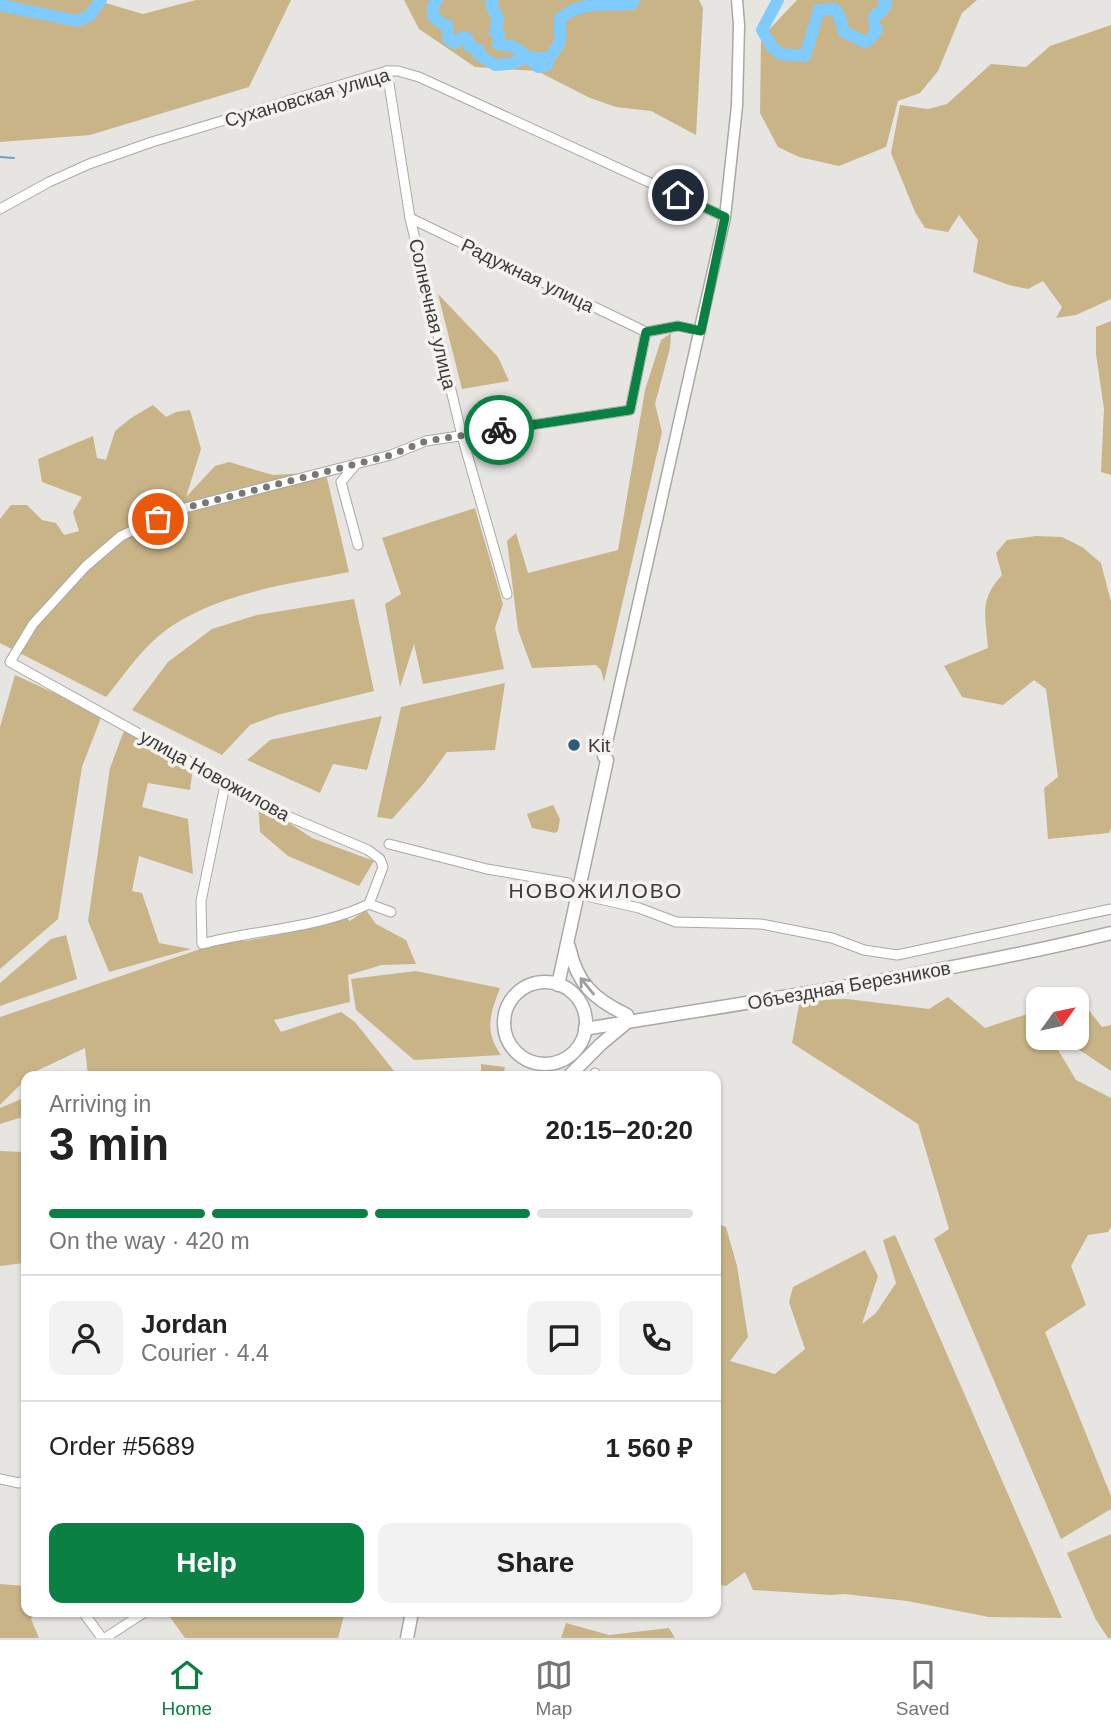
<!DOCTYPE html>
<meta charset="utf-8">
<style>
body{margin:0;font-family:Arial,sans-serif;background:#f2f2f2;color:#222;height:100vh;display:flex;flex-direction:column;font-size:26px;white-space:nowrap}
*{box-sizing:border-box;margin:0}
p{font-size:23px;color:#767676}
.icon{flex:none;width:38px;height:38px;fill:none;stroke:currentColor;stroke-width:2;stroke-linecap:round;stroke-linejoin:round}
.map{position:relative;flex:1;overflow:hidden}
.drawer{position:absolute;left:21px;top:1071px;width:700px;height:546px;display:flex;flex-direction:column;background:#fff;border-radius:14px;box-shadow:0 2px 5px #0004}
.drawer>*{flex:none}
.needle{width:46px;rotate:57deg}
.fabs{position:absolute;left:1026px;top:987px;display:grid;gap:14px}
.fabs a{display:grid;place-items:center;width:63px;height:63px;border-radius:14px;background:#fff;box-shadow:0 2px 5px #0004;font-size:35px}
.pin{position:absolute;display:grid;place-items:center;width:60px;height:60px;color:#fff;margin:-30px;border:4px solid #fff;border-radius:50%;box-shadow:0 2px 7px #0007}
.courier{position:absolute;display:grid;place-items:center;width:70px;height:70px;margin:-35px;border:5px solid #0b8043;border-radius:50%;background:#fff;color:#222;box-shadow:0 2px 9px #0007}
.head em{font-style:normal;font-weight:600}
.head div{display:flex;flex-direction:column-reverse}
.head{display:flex;align-items:center;justify-content:space-between;height:119px;padding:0 28px}
h1{font-size:46px;font-weight:600;line-height:52px}
.bar{display:grid;grid-template-columns:repeat(4,1fr);gap:10px 7px;align-content:center;height:84px;padding:0 28px}
.bar i{height:9px;border-radius:5px;background:#e0e0e0}
.bar .current{background:#0b8043}
.bar p{grid-column:span 4}
.line{display:flex;align-items:center;gap:18px;padding:0 28px;border-top:2px solid #e0e0e0}
.line div{flex:1}
.round{display:grid;place-items:center;flex:none;width:74px;height:74px;border-radius:14px;background:#f2f2f2}
.button{display:flex;gap:14px;margin-top:auto;padding:14px 28px}
.button a{flex:1;height:80px;border-radius:14px;background:#0b8043;color:#fff;font-size:28px;font-weight:600;line-height:80px;text-align:center}
.button a+a{background:#f2f2f2;color:#222}
.tabs{display:flex;justify-content:space-around;align-items:center;height:98px;border-top:2px solid #e0e0e0;background:#fff;font-size:19px;color:#767676}
.tabs a{display:grid;justify-items:center;gap:4px}
.tabs .current{color:#0b8043}
.map>svg:first-child{display:block}
.green{fill:#c8b487}
.lines{fill:none;stroke-linecap:round;stroke-linejoin:round}
.stream{stroke:#6ca0c3;stroke-width:2}
.river{stroke:#80cbfd;stroke-width:12}
.minor-casing{stroke:#a9a8a4;stroke-width:11}
.major-casing{stroke:#a9a8a4;stroke-width:13}
.highway-casing{stroke:#a9a8a4;stroke-width:15}
.minor{stroke:#fff;stroke-width:9}
.major{stroke:#fff;stroke-width:10}
.highway{stroke:#fff;stroke-width:12}
.oneway{stroke:#9e9e9d}
.done{stroke:#787775;stroke-width:7;stroke-dasharray:0 12.6}
.route{stroke:#0b8043;stroke-width:9}
.poi-dot{fill:#2c5c7a;stroke:#f4f3ef;stroke-width:2.5}
.labels{text-anchor:middle;stroke-width:7;stroke-linejoin:round;paint-order:stroke}
.street-label{font-size:19px;fill:#3d3c3b;stroke:#f4f3ef}
.poi-label{font-size:19px;fill:#3d3c3b;stroke:#f4f3ef;text-anchor:start}
.neighbourhood-label{font-size:21px;letter-spacing:2px;fill:#3d3c3b;stroke:#f4f3ef}
</style>
<div class="map">
<svg width="1111" height="1638" viewBox="0 0 1111 1638">
<rect width="100%" height="100%" fill="#e7e5e2"/>
<g class="green">
<path d="M0 0H95L143 14 196 0H291L249 87 90 135 0 142Z"/>
<path d="M404 0H699L703 8 696 135 651 111 616 107 590 98 537 71 475 67 419 29Z"/>
<path d="M797 0H977L962 13 938 71 920 93 898 101 886 147 839 166 799 157 778 147 760 113 761 38Z"/>
<path d="M1111 25V299L1076 315 1056 318 1062 307 1043 281 1028 289 1009 285 973 272 978 240 959 215 948 232 925 228 915 212 891 153 900 105 928 109 947 104 991 64 1026 67 1050 46Z"/>
<path d="M438 294 498 357 509 381 462 389Z"/>
<path d="M1111 321V475L1101 472 1104 409 1096 354V327Z"/>
<path d="M671 333 670 348 655 404 662 432 604 682 601 670 596 665 532 668 518 630 507 541 516 533 528 573 618 550 645 390 661 340Z"/>
<path d="M153 405 166 417 176 412 190 410 201 449 186 497 215 466 229 462 273 475 305 473 326 474 349 572C284 585 201 595 152 642 135 658 121 679 106 697L0 643V519L11 505H27L42 520 56 523 64 535 79 531 73 512 82 497 42 482 38 459 93 436 97 458 106 460 115 431 131 418Z"/>
<path d="M475 508 503 604 495 628 504 669 423 684 414 644 400 687 385 604 401 594 382 538Z"/>
<path d="M1036 536 1062 537 1082 547 1101 563 1111 602V828L1109 833 1048 839 1044 788 1058 777 1046 689 1034 680 1003 705 962 697 944 666 988 648C986 616 978 601 1002 575L996 553 1007 540Z"/>
<path d="M354 599 374 691 277 715 250 725 222 755 132 710 168 662 212 629 257 615Z"/>
<path d="M15 675 102 715 82 767 58 919 0 969V727Z"/>
<path d="M505 683 495 750 447 752 425 782 392 819 377 817 401 707Z"/>
<path d="M382 716 367 770 333 764 320 793 247 760 270 740Z"/>
<path d="M125 728 194 760 190 790 148 783 142 807 188 819 193 874 139 856 132 891 142 893 159 943 191 949 109 972 88 921 110 768Z"/>
<path d="M258 802 312 838 374 861 359 886 288 856 260 832Z"/>
<path d="M553 805 560 819 558 831 555 833 532 828 527 814Z"/>
<path d="M366 910 376 924 406 940 416 964 382 965 348 975 350 1002 274 1020 281 1032 341 1012 355 1022 398 1076H88L85 1048 26 1076V1079L0 1105V1017L224 941H246L327 925 340 914 350 921Z"/>
<path d="M66 935 77 979 0 1006V983L51 939Z"/>
<path d="M416 971 500 988C490 1014 484 1031 501 1055L414 1060 356 1010 351 979Z"/>
<path d="M948 997 985 1028 1036 1011 1038 1038H1051L1076 1080 1111 1098V1227L1108 1232 1088 1235 1071 1266 1086 1305 1045 1332 1111 1496V1509L1061 1539 934 1239 949 1229 918 1124 792 1043 800 1000 847 999 929 1009Z"/>
<path d="M1080 999 1102 1027 1111 1025V1071L1072 1045 1071 1038H1076V1000Z"/>
<path d="M481 1064 505 1067 503 1076H481Z"/>
<path d="M26 1097V1116L0 1124V1108Z"/>
<path d="M0 1151 23 1152 24 1263 0 1266Z"/>
<path d="M716 1223 726 1227 737 1266 748 1337 730 1361 775 1374 805 1349 789 1302 793 1287 865 1250 878 1276 862 1324 876 1313 896 1283 883 1240 895 1235 1062 1618 989 1617 907 1601 844 1594 831 1595 753 1590 745 1572 726 1586 716 1584Z"/>
<path d="M1111 1534V1638H1108L1095 1618 1067 1553Z"/>
<path d="M0 1584 26 1586V1612H36L31 1619 39 1638H0Z"/>
<path d="M345 1612 338 1638H185L167 1613Z"/>
<path d="M566 1623 609 1635 669 1628 675 1638H561Z"/>
</g>
<g class="lines">
<path class="stream" d="M0 157 14 158"/>
<g class="river">
<path d="M437 0 433 6V16L439 22 447 25 449 40 455 43 463 37 467 38 470 47 479 50V55L495 65 509 64 526 58H549C565 38 559 41 560 19 580 0 606 6 632 4L634 0"/>
<path d="M493 0 491 5 498 19 495 32 499 34 498 44C502 45 506 45 510 46 517 47 533 61 538 67L547 65 549 58"/>
<path d="M778 0 762 30 772 47 781 54 805 56 819 10 834 9 839 15 844 32 865 42 871 38 877 30 874 23 875 15 882 11 886 4 884 0"/>
<path d="M0 5 77 21 89 16 101 0"/>
</g>
<g class="minor-casing">
<g id="minor">
<path d="M387 71 410 218 462 436 507 594"/>
<path d="M0 209 49 182 89 164 152 142 387 71H398L419 77 725 217"/>
<path d="M410 218 646 332"/>
<path d="M646 332 678 326 701 331"/>
<path d="M357 463 341 482 358 545"/>
<path d="M226 780 201 901 202 944C257 929 317 929 369 904"/>
<path d="M389 844 487 869 568 883"/>
<path d="M582 895 639 908 676 922 761 924 832 938 864 950 897 955 1111 909"/>
<path d="M369 904 383 867 380 859 368 850 287 816 10 662 33 624 86 566 121 536 177 510 391 455 426 441 630 410 646 332"/>
<path d="M369 904 391 912"/>
<path d="M593 1076 595 1073"/>
<path d="M0 1479 19 1483 26 1480"/>
<path d="M83 1612 102 1638"/>
<path d="M105 1638 145 1612"/>
</g>
</g>
<g class="major-casing">
<path id="major" d="M604 756 725 217 737 106 739 25 737 0"/>
</g>
<g class="highway-casing">
<g id="highway">
<path d="M569 947C577 983 593 999 627 1015"/>
<circle cx="545" cy="1023" r="41"/>
<path d="M558 985 607 760 604 756"/>
<path d="M585 1029C761 1000 938 975 1111 933"/>
<path d="M569 1076 601 1044 625 1024"/>
<path d="M407 1638 412 1612"/>
</g>
</g>
<use href="#minor" class="minor"/>
<use href="#major" class="major"/>
<use href="#highway" class="highway"/>
</g>
<defs><path id="oneway-shaft" d="M-6 0H5M1.5-3L5.5 0L1.5 3" fill="none" stroke-width="1.6" stroke-linecap="round" stroke-linejoin="round" transform="scale(1.75)"/></defs>
<use class="oneway" href="#oneway-shaft" transform="translate(587 986) rotate(-129)"/>
<g class="lines">
<path class="done" d="M158 519 177 510 391 455 426 441 499 430"/>
<path class="route" d="M499 430 630 410 646 332 678 326 701 331 725 217 678 195"/>
</g>
<circle class="poi-dot" cx="574" cy="745" r="7"/>
<g class="labels">
<g class="street-label">
<text transform="translate(307 97) rotate(-16)" y="7">Сухановская улица</text>
<text transform="translate(528 275) rotate(26)" y="7">Радужная улица</text>
<text transform="translate(433 314) rotate(77)" y="7">Солнечная улица</text>
<text transform="translate(215 775) rotate(29)" y="7">улица Новожилова</text>
<text transform="translate(849 985) rotate(-10)" y="7">Объездная Березников</text>
</g>
<g class="poi-label">
<text x="588" y="752">Kit</text>
</g>
<g class="neighbourhood-label">
<text x="596" y="898">НОВОЖИЛОВО</text>
</g>
</g>
</svg>
<div class="fabs">
<a><svg class="needle" viewBox="-14 -14 28 28"><path d="M0-13l5 13h-10z" fill="#e53935"/><path d="M0 13l5-13h-10z" fill="#767676"/></svg></a>
</div>
<div class="pin" style="left:158px;top:519px;background:#ea580c"><svg class="icon" aria-label="bag" viewBox="0 0 24 24"><path d="M5 8h14l-1 12H6zM9 8a3 3 0 0 1 6 0"/></svg></div>
<div class="pin" style="left:678px;top:195px;background:#1f2937"><svg class="icon" aria-label="home" viewBox="0 0 24 24"><path d="M3 11l9-7 9 7M6 9v11h12V9"/></svg></div>
<div class="courier" style="left:499px;top:430px"><svg class="icon" aria-label="bike" viewBox="0 0 24 24"><circle cx="6" cy="16" r="4"/><circle cx="18" cy="16" r="4"/><path d="M6 16l4-8h5l3 8M10 8l3 8H6M13 5h3"/></svg></div>
<section class="drawer">
<div class="head"><div><h1>3 min</h1><p>Arriving in</p></div><em>20:15–20:20</em></div>
<div class="bar"><i class="current"></i><i class="current"></i><i class="current"></i><i></i><p>On the way · 420 m</p></div>
<div class="line" style="height:126px"><a class="round"><svg class="icon" aria-label="person" viewBox="0 0 24 24"><circle cx="12" cy="8" r="4"/><path d="M4 21q1-7 8-7t8 7"/></svg></a><div><b>Jordan</b><p>Courier · 4.4</p></div><a class="round"><svg class="icon" aria-label="chat" viewBox="0 0 24 24"><path d="M4 5h16v11H9l-5 4z"/></svg></a><a class="round"><svg class="icon" aria-label="phone" viewBox="0 0 24 24"><path d="M5 4h4l2 5-3 2q2 4 5 5l2-3 5 2v4C11 20 4 13 5 4z"/></svg></a></div>
<div class="line" style="height:91px"><div>Order #5689</div><b>1 560 ₽</b></div>
<div class="button"><a>Help</a><a>Share</a></div>
</section>
</div>
<nav class="tabs">
<a class="current"><svg class="icon" aria-label="home" viewBox="0 0 24 24"><path d="M3 11l9-7 9 7M6 9v11h12V9"/></svg>Home</a>
<a><svg class="icon" aria-label="map" viewBox="0 0 24 24"><path d="M3 6l6-2 6 2 6-2v14l-6 2-6-2-6 2zM9 4v14M15 6v14"/></svg>Map</a>
<a><svg class="icon" aria-label="saved" viewBox="0 0 24 24"><path d="M7 4h10v16l-5-4-5 4z"/></svg>Saved</a>
</nav>
